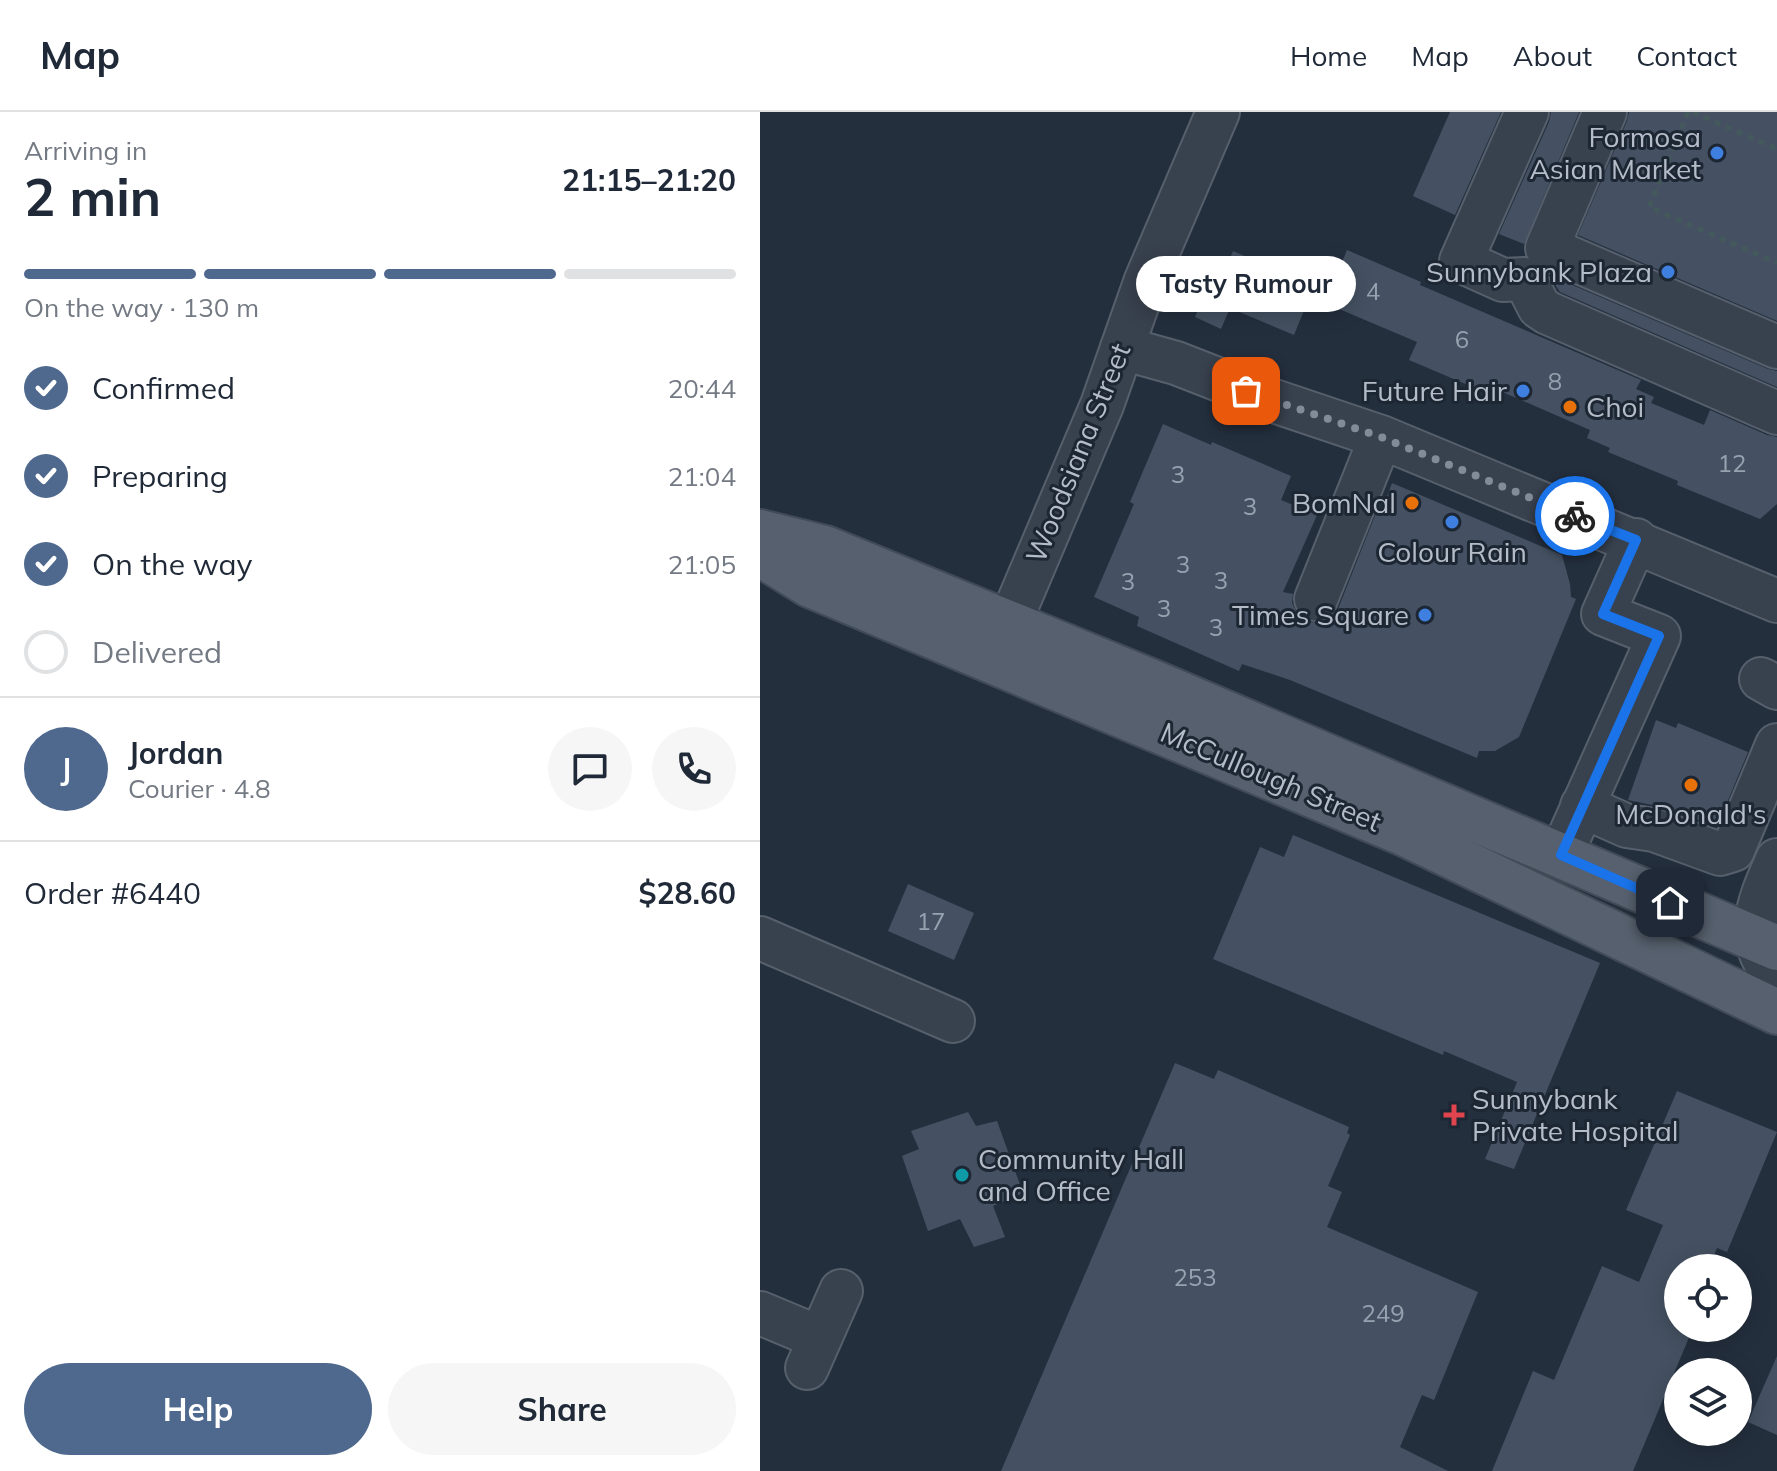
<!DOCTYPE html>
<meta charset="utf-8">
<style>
body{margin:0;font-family:Mulish,sans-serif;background:#f6f6f7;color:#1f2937;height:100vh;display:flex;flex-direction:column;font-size:30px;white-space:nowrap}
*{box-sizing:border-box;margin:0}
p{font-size:26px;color:#747a83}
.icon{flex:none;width:44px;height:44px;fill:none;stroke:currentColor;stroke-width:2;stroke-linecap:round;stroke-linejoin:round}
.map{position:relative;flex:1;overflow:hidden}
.panel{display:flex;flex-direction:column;background:#fff;width:760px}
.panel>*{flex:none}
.buttons{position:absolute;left:904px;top:1142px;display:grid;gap:16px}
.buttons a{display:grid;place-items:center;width:88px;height:88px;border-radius:50%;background:#fff;box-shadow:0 4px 20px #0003;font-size:40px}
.pin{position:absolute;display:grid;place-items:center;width:68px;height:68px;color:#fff;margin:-34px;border-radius:16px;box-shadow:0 4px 12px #0006}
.courier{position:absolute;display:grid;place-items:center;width:80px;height:80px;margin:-40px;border:6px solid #1a73e8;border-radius:50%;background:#fff;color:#222;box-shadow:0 2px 10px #0007}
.bubble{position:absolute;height:56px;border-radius:28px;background:#fff;box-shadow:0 4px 20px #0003;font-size:26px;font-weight:700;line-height:56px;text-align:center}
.headline em{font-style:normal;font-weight:700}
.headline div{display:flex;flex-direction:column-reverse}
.headline{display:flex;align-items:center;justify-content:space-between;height:136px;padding:0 24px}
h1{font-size:52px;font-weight:700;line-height:60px}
.bar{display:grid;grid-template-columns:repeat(4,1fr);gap:12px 8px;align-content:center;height:96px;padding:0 24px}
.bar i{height:10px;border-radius:6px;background:#e0e1e3}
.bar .active{background:#4f688e}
.bar p{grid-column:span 4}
.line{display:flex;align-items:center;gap:20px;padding:0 24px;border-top:2px solid #e0e1e3}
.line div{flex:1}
.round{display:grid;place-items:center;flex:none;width:84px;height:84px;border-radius:42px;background:#f6f6f7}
ol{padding:0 24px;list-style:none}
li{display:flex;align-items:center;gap:24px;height:88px}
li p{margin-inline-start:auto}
li .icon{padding:8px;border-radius:50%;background:#4f688e;color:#fff;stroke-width:4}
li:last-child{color:#747a83}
li i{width:44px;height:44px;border:4px solid #e0e1e3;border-radius:50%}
.action{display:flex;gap:16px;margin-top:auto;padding:16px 24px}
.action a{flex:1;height:92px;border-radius:48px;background:#4f688e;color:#fff;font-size:32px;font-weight:700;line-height:92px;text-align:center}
.action a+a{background:#f6f6f7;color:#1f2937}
header{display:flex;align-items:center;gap:48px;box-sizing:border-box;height:112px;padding:0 40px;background:#fff;border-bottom:2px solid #e0e1e3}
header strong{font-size:38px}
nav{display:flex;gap:44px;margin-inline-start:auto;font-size:28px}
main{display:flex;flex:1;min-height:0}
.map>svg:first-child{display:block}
.building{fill:#455162}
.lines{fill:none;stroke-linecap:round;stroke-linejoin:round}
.minor-casing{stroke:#565f6c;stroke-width:46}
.major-casing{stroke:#414a57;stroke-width:48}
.path{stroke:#44595c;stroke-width:5;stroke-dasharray:6 6;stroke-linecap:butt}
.minor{stroke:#38414e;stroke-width:42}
.major{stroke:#56606e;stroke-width:44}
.done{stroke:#828b98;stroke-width:8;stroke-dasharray:0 14.4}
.route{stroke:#1a73e8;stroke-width:10}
.shop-dot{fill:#3f7fe0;stroke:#1d2633;stroke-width:3}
.food-dot{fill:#e8710a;stroke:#1d2633;stroke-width:3}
.health-dot{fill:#e0444e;stroke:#1d2633;stroke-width:3}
.culture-dot{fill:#0f9aa8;stroke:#1d2633;stroke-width:3}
.labels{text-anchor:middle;stroke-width:6;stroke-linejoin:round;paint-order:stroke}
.number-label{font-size:24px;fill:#98a1af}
.poi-label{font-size:28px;fill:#b4bcc9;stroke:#1d2633;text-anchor:end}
.street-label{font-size:28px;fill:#b4bcc9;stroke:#1d2633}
</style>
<header>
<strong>Map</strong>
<nav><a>Home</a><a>Map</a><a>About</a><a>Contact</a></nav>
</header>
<main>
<section class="panel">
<div class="headline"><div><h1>2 min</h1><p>Arriving in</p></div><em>21:15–21:20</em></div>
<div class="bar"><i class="active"></i><i class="active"></i><i class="active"></i><i></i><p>On the way · 130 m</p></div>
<ol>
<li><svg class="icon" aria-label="check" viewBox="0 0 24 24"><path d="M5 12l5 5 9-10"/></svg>Confirmed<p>20:44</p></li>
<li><svg class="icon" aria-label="check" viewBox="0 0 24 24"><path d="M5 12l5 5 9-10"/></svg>Preparing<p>21:04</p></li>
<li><svg class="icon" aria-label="check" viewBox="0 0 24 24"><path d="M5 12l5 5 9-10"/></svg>On the way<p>21:05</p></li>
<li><i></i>Delivered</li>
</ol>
<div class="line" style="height:144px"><b class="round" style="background:#4f688e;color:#fff">J</b><div><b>Jordan</b><p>Courier · 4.8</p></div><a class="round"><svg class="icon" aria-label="chat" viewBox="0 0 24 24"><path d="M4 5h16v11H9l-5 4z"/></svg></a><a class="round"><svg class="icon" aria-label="phone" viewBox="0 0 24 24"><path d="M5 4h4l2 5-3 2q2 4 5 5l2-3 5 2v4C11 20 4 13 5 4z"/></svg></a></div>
<div class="line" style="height:104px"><div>Order #6440</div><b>$28.60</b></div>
<div class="action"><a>Help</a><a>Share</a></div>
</section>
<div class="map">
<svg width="1017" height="1359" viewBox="0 0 1017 1359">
<rect width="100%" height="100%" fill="#242f3e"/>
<g class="building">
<path d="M690 0H741L695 103 653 84Z"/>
<path d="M791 0H819L764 132 739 122 789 10Z"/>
<path d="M869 0H1017V209L818 123 867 9Z"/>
<path d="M587 138 661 170 660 173 881 268 876 277 894 285 891 291 944 313 950 298 1007 323 1017 325V392L1000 407 917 373 918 369 848 340 850 336 827 326 830 318 731 275 729 282 649 248 657 230 565 191Z"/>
<path d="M473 139 554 174 534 223 470 196 461 217 435 205 449 173 458 176Z"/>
<path d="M796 166 1008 257 1017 259V275L800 180 794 171Z"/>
<path d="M403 312 451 333 452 330 531 364 521 388 557 403 523 480 533 482 532 491 537 501 548 509 559 511 570 506 578 497 616 401 620 403 632 371 802 443 810 472 811 485 816 487 759 625 735 639H719L717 646 530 568 482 552 479 559 377 514 379 505 334 485 374 392 370 390Z"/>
<path d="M896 608 916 616 918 611 988 640 957 715 902 695 868 688Z"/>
<path d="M533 723 840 851 754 1057 725 1047 757 970 684 939 683 943 453 847 500 735 524 745Z"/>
<path d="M148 772 214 801 194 848 128 819Z"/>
<path d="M415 951 454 967 458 958 589 1015 587 1021 590 1023 568 1074 582 1080 567 1115 718 1180 674 1288 662 1283 640 1335 688 1359H241Z"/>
<path d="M917 979 1017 1020 967 1140 957 1136 949 1156H918V1216H933L873 1359H732L773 1259 794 1268 842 1154 879 1170 903 1113 866 1098Z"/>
<path d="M208 1000 216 1014 237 1009 263 1081 233 1094 245 1125 214 1135 200 1107 168 1119 142 1044 159 1037 151 1019Z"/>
<path d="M1017 1244V1323L988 1310Z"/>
</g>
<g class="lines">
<g class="minor-casing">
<g id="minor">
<path d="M767 0 701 149 743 168 765 167 779 195 788 201 1017 301"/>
<path d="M845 0 787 136 1017 235"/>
<path d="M362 236 416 251 511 288 621 325 1017 489"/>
<path d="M556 487 621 325"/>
<path d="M236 543 342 293 386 168 458 0"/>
<path d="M1001 567 1017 576"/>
<path d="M822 694 867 714 894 718 960 742 973 738 1017 633"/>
<path d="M801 743 899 524 843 502 876 428"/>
<path d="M1017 748C999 789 981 827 1017 866"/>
<path d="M0 826 193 909"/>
<path d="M0 1201 60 1226"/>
<path d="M47 1256 81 1179"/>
</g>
</g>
<g class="major-casing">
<g id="major">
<path d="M0 420 65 436 395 571 1017 836"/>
<path d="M0 442 50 473 643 721 1017 900"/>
</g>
</g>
<g class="path">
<path d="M928 0 889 95 1017 151"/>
<path d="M933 0 1017 37"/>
</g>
<use href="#minor" class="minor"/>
<use href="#major" class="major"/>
</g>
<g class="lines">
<path class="done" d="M486 279 621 325 815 404"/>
<path class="route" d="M815 404 876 428 843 502 899 524 801 743 910 791"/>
</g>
<g class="shop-dot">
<circle cx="957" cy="41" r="8"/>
<circle cx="908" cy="160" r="8"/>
<circle cx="763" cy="279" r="8"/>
<circle cx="692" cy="410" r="8"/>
<circle cx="665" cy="503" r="8"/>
</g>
<g class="food-dot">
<circle cx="810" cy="295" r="8"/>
<circle cx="652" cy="391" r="8"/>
<circle cx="931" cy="673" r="8"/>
</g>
<path class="health-dot" d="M690 991h8v8h8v8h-8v8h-8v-8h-8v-8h8z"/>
<circle class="culture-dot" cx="202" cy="1063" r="8"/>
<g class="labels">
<g class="number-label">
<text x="613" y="188">4</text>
<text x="702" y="236">6</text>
<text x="795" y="278">8</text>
<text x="972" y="360">12</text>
<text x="418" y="371">3</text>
<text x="490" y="403">3</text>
<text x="423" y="461">3</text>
<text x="461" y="477">3</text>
<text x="368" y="478">3</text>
<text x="404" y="505">3</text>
<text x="456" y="524">3</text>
<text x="171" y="818">17</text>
<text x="435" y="1174">253</text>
<text x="623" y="1210">249</text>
</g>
<g class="poi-label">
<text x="941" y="35">Formosa<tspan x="941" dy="32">Asian Market</tspan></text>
<text x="892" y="170">Sunnybank Plaza</text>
<text x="747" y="289">Future Hair</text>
<text x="826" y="305" text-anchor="start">Choi</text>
<text x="636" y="401">BomNal</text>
<text x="692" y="450" text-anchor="middle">Colour Rain</text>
<text x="649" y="513">Times Square</text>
<text x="931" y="712" text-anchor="middle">McDonald's</text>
<text x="712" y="997" text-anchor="start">Sunnybank<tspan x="712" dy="32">Private Hospital</tspan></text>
<text x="218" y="1057" text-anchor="start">Community Hall<tspan x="218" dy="32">and Office</tspan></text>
</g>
<g class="street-label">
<text transform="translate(318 341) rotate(-68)" y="10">Woodsiana Street</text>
<text transform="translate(511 665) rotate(23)" y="10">McCullough Street</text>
</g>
</g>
</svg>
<div class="buttons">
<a><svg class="icon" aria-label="locate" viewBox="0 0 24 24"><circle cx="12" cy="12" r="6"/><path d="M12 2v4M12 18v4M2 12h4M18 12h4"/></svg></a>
<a><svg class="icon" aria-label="layers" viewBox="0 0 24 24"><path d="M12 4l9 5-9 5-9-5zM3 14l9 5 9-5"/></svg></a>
</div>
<div class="pin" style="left:486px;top:279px;background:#ea580c"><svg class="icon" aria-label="bag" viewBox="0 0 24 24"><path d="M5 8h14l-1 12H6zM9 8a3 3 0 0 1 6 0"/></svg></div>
<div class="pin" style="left:910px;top:791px;background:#1f2937"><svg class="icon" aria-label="home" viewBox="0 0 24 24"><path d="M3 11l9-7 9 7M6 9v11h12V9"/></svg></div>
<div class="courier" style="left:815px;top:404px"><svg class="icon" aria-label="bike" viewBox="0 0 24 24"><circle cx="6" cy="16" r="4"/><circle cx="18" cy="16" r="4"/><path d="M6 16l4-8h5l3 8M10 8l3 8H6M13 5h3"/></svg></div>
<div class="bubble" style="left:376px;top:144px;width:220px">Tasty Rumour</div>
</div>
</main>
